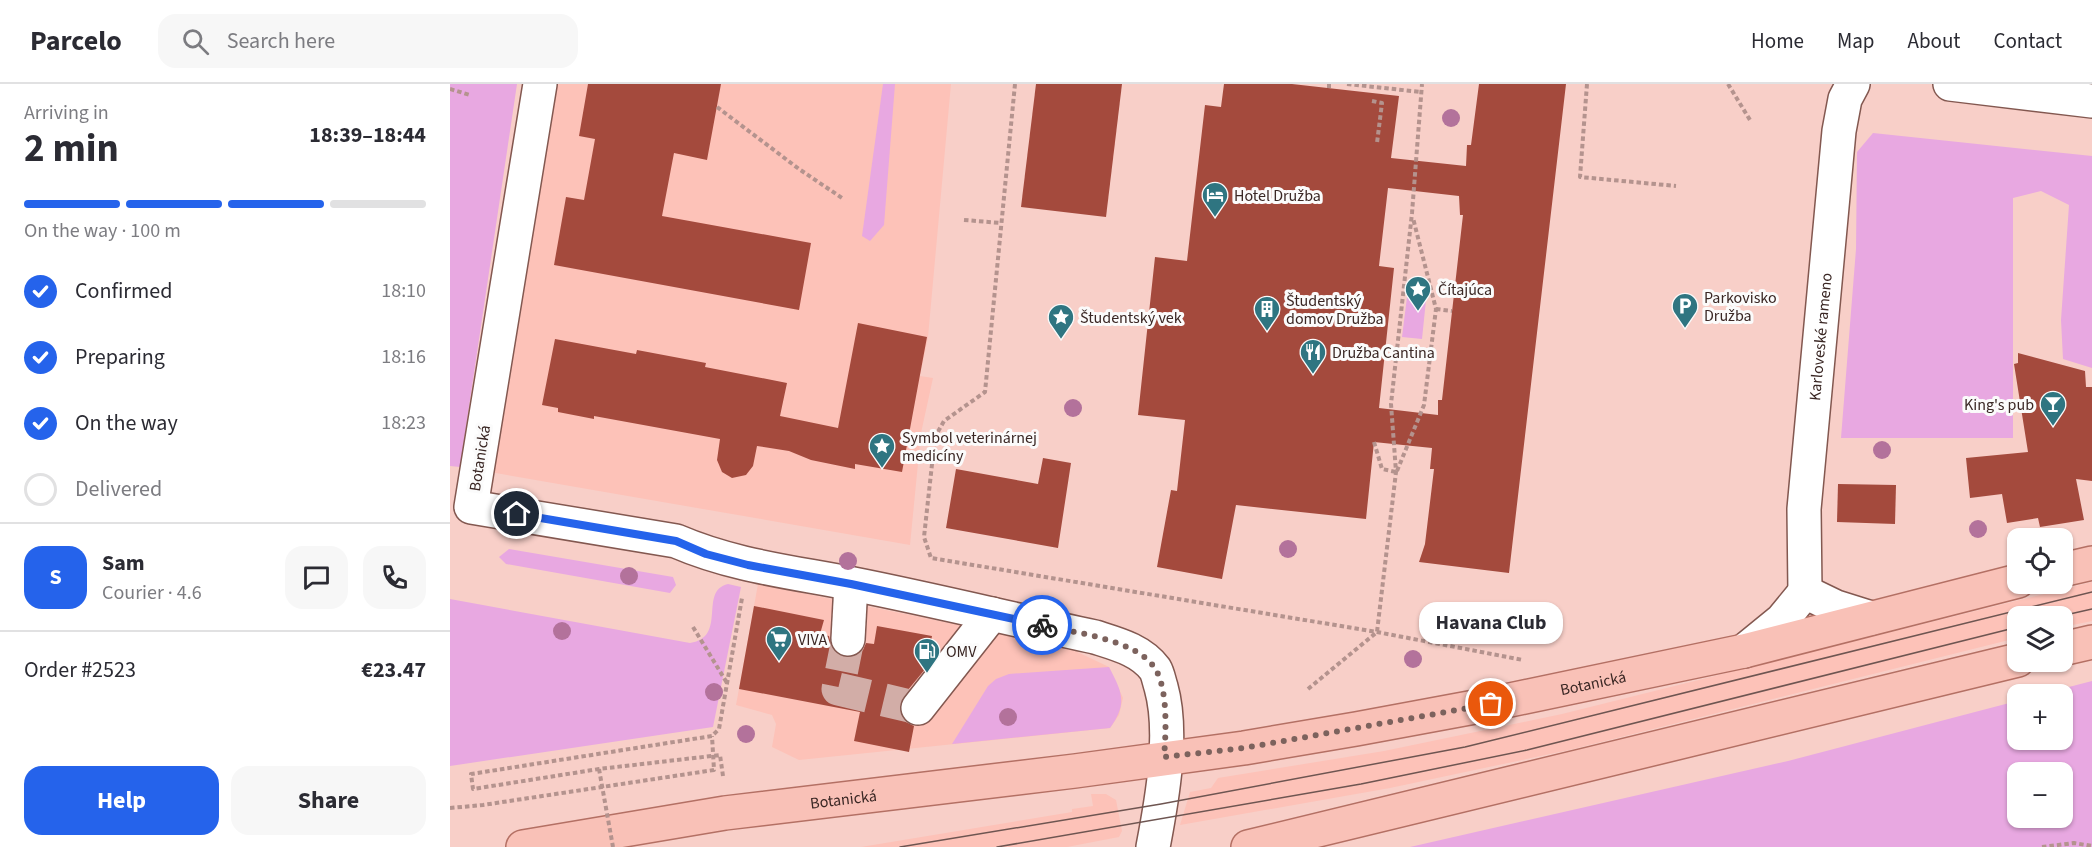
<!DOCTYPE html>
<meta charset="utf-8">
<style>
body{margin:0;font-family:"Source Sans 3",sans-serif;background:#f7f7f7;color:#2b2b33;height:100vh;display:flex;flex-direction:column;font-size:22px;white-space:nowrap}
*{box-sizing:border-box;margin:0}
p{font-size:20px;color:#7c7c81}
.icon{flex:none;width:33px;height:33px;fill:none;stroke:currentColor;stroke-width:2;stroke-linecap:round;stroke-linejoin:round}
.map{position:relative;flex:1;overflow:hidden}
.details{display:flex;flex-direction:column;background:#fff;width:450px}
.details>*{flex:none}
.controls{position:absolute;left:1557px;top:444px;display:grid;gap:12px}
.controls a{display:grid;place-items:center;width:66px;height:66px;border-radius:12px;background:#fff;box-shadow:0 2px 4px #0004;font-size:30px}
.pin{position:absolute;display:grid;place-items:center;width:51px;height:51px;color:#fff;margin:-26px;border:3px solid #fff;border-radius:50%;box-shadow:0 2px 6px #0007}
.courier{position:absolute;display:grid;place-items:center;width:60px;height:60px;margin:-30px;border:4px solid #2563eb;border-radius:50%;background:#fff;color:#222;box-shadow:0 2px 8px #0007}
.bubble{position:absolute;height:42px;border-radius:18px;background:#fff;box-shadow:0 2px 4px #0004;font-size:20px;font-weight:700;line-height:42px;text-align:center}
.overview em{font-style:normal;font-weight:700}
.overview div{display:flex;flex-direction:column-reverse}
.overview{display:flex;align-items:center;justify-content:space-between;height:102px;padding:0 24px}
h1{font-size:39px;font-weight:700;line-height:45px}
.bar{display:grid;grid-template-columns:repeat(4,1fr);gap:9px 6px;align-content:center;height:72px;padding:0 24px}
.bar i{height:8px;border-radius:4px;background:#e1e1e2}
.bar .on{background:#2563eb}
.bar p{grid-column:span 4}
.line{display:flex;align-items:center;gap:15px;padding:0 24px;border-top:2px solid #e1e1e2}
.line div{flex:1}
.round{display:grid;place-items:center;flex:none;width:63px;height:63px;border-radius:18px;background:#f7f7f7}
ol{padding:0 24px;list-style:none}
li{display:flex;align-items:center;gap:18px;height:66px}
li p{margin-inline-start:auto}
li .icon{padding:6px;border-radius:50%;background:#2563eb;color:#fff;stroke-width:4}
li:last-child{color:#7c7c81}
li i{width:33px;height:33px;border:3px solid #e1e1e2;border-radius:50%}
.action{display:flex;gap:12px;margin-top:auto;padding:12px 24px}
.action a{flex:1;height:69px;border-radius:18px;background:#2563eb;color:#fff;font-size:24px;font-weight:700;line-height:69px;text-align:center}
.action a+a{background:#f7f7f7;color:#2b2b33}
header{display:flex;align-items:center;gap:36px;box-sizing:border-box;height:84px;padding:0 30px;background:#fff;border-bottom:2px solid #e1e1e2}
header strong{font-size:28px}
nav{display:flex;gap:33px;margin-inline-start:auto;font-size:21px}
.search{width:420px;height:54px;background:#f7f7f7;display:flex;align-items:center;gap:15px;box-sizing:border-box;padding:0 21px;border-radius:18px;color:#7c7c81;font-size:22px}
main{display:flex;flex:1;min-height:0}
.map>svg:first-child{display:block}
.built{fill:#fdc2b8}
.green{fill:#e8a8e1;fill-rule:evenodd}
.building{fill:#a44a3d;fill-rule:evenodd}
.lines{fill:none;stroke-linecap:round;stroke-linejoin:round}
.minor-tunnel{stroke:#d2ada7;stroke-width:33;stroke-dasharray:33 16;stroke-linecap:butt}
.minor-casing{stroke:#835850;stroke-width:36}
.major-casing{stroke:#b47064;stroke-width:36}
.path{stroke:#b4938e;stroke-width:4;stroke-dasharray:4.5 3;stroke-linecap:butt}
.minor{stroke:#fff;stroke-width:33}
.major{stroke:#f9c1b7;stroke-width:33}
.tram{stroke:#6e5551;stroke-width:1.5}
.path-bridge{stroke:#b4938e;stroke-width:4;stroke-dasharray:4.5 3;stroke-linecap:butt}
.tree{fill:#b3729b}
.done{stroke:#7c625d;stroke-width:6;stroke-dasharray:0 10.8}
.route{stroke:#2563eb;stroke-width:8}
.labels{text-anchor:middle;stroke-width:6;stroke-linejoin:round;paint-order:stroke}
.poi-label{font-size:16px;fill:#3a2724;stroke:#fbfbfb;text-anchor:start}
.street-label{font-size:16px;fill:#3a2724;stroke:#fbfbfb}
</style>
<header>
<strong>Parcelo</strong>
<div class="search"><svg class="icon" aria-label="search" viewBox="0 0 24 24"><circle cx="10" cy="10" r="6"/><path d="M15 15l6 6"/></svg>Search here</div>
<nav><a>Home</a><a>Map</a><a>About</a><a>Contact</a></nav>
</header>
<main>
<section class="details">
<div class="overview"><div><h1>2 min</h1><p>Arriving in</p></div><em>18:39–18:44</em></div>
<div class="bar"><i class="on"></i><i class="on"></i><i class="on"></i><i></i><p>On the way · 100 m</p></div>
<ol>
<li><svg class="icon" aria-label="check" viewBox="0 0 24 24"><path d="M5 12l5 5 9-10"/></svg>Confirmed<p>18:10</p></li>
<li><svg class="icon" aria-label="check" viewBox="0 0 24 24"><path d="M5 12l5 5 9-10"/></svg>Preparing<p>18:16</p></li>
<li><svg class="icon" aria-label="check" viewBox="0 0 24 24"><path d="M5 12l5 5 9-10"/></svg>On the way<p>18:23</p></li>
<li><i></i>Delivered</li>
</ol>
<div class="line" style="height:108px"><b class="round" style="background:#2563eb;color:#fff">S</b><div><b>Sam</b><p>Courier · 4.6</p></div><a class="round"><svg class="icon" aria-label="chat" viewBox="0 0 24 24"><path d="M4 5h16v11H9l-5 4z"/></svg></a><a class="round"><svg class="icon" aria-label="phone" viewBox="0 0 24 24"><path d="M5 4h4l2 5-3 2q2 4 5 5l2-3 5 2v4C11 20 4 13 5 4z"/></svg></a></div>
<div class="line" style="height:78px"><div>Order #2523</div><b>€23.47</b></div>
<div class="action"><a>Help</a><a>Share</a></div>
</section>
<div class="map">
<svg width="1642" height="763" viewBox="0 0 1642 763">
<rect width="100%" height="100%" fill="#f8cfc8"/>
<g class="built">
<path d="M98 0H501L478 253 470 292 483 294 471 349 460 461 40 388Z"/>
<path d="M1642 498V537L1613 543 1612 532H1568L1567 554 1119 666 940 704 730 741 740 708 761 704 768 694 934 667 1112 630Z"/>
<path d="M308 500 617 563 659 583 673 614 669 631 660 644 349 676 322 663 326 640 322 631 286 621Z"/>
<path d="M641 710H656L666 716 672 747 669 753 617 763H411L622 728V725L643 722Z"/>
</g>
<g class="green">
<path d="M0 0H67L10 383 0 382Z"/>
<path d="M433 0H445L434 141 420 157 412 152Z"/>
<path d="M1423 49 1642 72V284L1613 275 1611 236 1619 121 1591 107 1563 114V354H1391L1406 165 1407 68Z"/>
<path d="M957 213 976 216 972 255 952 253Z"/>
<path d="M59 465 223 493 226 501 220 509 56 480 49 473Z"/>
<path d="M278 500 291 503 263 643 0 682V515L240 559C278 553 248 507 278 500Z"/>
<path d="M659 583C672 608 678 619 660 644L502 660 538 602 546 595 559 590Z"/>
<path d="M1642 597V763H960L1338 677 1567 617 1568 656H1612V610H1592ZM1568 688H1612V734H1568Z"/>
</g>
<g class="building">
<path d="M138 0H271L257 76 224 69 212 132 361 159 349 226 104 181 116 113 134 116 145 55 129 52Z"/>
<path d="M586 0H672L656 133 571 123Z"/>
<path d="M774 0H842L949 12 941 74 1016 82 1017 61H1021L1029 0H1116L1059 489 969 478 975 460 984 385H980L982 364 924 358 916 435 786 421 772 495 707 483 721 406 727 407 735 336 688 331 705 173 737 177 755 21 771 23ZM938 104 1009 112 1010 131H1013L992 316H988V331L929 324 944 184 929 182Z"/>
<path d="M408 239 477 253 452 388 405 380V385L361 376 339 367 307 362 303 382 296 391 282 394 272 388 267 376 270 355 144 332V335L108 328V324L92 321 105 255 186 270 187 266 256 279 255 283 337 299 330 332 388 344Z"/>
<path d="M1568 269 1635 287 1636 303H1642V397L1626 395 1634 436 1590 443 1588 434 1557 439 1552 410 1520 414 1516 374 1578 368 1564 280 1568 279Z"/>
<path d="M593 374 621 379 608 464 496 444 506 385 588 400Z"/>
<path d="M1388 400 1446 401 1445 440 1387 438Z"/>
<path d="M304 522 374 536 370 550 379 552 382 564 388 571 396 574 407 571 413 566 416 559 424 560 427 542 482 552 476 584 453 612 450 621 451 631 456 638 464 642 459 668 404 657 410 628 289 605Z"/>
</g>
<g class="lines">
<path class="minor-tunnel" d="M398 555 388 605 468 624"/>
<g class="minor-casing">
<g id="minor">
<path d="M90 0 21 423 226 457C284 482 342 488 403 500 484 516 565 536 645 553 667 560 691 566 705 585 708 590 709 597 711 603 724 649 712 716 703 763"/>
<path d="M1500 0 1642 17"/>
<path id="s1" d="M1355 508 1354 425 1389 47 1395 15 1403 0"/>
<path d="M1355 508 1386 523 1421 534"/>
<path d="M398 555 401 500"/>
<path d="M1294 567 1332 536 1355 508"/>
<path d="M468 624 542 530"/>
</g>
</g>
<g class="major-casing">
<g id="major">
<path d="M1612 486 1642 479"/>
<path d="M1612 565 1642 558"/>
<path id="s2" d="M73 763 275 729 625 687 794 664 906 645 1041 620 1294 567 1568 497"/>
<path d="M798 763 1568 576"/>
</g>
</g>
<g class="path">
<path d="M565 0 535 308 494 337 485 353 474 453 481 474 927 548 1073 576"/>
<path d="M897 0 971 8"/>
<path d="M1137 0 1130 93 1226 102"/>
<path d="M1278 0 1300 36"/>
<path d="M879 4V0"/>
<path d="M0 5 20 11"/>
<path d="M922 17 932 19 927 59"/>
<path d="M267 23 349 85 392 114"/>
<path d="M514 136 551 139"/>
<path d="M986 225 1002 227"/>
<path d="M924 358 932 385 946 388"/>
<path d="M947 387 974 321 986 225 963 134"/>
<path d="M243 543 277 599"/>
<path d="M858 605 927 548 946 388 941 320 962 129 972 0"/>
<path d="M273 692 270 671 149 685 23 705 21 690 262 652 269 645 292 514"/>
<path d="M0 724 33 721 264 686 262 652"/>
<path d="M1592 763 1624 759 1642 762"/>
</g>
<use href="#minor" class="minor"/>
<use href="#major" class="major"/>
<g class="tram">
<path d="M1611 532 1642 525"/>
<path d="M450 763 711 720 1015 663 1642 508"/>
<path d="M547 763 911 700 1077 666 1568 543"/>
</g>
<path class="path-bridge" d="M149 685 163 763"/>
</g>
<g class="tree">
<circle cx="1001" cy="34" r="9"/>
<circle cx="623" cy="324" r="9"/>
<circle cx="1432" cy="366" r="9"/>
<circle cx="1528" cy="445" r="9"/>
<circle cx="838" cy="465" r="9"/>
<circle cx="398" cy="477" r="9"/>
<circle cx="179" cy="492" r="9"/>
<circle cx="112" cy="547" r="9"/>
<circle cx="963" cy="575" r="9"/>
<circle cx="264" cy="608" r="9"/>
<circle cx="558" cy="633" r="9"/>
<circle cx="296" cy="650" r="9"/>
</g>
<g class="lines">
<path class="done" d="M592 541C624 549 688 555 706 586 718 607 716 650 714 673L794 664 1041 620"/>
<path class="route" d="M67 430 226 457 256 470 298 481 401 500 592 541"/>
</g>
<defs>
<g id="hotel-pin" transform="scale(1.35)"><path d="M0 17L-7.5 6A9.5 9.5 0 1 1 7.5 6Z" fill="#2f7581" stroke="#fbfbfb"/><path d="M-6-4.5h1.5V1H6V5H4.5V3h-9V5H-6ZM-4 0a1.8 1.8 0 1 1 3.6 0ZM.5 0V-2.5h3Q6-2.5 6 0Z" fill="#fff"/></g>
<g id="sight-pin" transform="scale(1.35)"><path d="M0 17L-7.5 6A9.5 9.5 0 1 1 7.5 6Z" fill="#2f7581" stroke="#fbfbfb"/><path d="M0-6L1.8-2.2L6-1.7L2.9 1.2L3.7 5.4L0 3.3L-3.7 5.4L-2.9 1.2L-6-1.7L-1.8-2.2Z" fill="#fff"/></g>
<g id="parking-pin" transform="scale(1.35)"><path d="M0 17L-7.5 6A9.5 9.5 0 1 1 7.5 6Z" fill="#2f7581" stroke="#fbfbfb"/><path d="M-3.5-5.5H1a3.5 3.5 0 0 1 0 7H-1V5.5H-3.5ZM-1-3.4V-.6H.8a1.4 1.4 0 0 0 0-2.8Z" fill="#fff"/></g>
<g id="building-pin" transform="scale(1.35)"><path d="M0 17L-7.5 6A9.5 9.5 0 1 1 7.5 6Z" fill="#2f7581" stroke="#fbfbfb"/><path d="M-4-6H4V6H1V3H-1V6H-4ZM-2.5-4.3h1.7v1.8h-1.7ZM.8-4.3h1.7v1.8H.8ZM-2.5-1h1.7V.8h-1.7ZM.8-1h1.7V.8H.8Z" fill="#fff"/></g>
<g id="restaurant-pin" transform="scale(1.35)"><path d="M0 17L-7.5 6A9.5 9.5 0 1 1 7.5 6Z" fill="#2f7581" stroke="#fbfbfb"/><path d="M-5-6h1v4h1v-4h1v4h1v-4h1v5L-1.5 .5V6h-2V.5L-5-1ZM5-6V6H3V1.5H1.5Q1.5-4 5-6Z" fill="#fff"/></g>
<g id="bar-pin" transform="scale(1.35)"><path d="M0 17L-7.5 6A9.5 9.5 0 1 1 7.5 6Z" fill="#2f7581" stroke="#fbfbfb"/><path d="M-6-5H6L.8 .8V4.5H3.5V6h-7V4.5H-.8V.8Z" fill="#fff"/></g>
<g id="supermarket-pin" transform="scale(1.35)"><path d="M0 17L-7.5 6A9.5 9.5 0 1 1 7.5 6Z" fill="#2f7581" stroke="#fbfbfb"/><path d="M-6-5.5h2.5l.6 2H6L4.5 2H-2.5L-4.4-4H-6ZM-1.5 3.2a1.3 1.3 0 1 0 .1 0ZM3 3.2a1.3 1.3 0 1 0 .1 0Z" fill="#fff"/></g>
<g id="fuel-pin" transform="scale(1.35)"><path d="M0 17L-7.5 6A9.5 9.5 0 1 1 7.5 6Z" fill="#2f7581" stroke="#fbfbfb"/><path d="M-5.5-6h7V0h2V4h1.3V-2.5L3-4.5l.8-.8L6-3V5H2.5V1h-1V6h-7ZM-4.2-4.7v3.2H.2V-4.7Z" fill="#fff"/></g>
</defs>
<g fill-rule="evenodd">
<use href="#hotel-pin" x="765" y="111"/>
<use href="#sight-pin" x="968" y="205"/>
<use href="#parking-pin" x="1235" y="222"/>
<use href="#building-pin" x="817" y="225"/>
<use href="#sight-pin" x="611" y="233"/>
<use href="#restaurant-pin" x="863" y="268"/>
<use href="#bar-pin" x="1603" y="320"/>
<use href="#sight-pin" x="432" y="362"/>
<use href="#supermarket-pin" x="329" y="555"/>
<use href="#fuel-pin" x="477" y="567"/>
</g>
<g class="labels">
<g class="poi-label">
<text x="784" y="117">Hotel Družba</text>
<text x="988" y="211">Čítajúca</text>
<text x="1254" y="219">Parkovisko<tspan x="1254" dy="18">Družba</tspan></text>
<text x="836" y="222">Študentský<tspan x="836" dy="18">domov Družba</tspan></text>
<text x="630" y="239">Študentský vek</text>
<text x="882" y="274">Družba Cantina</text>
<text x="1584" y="326" text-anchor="end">King's pub</text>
<text x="452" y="359">Symbol veterinárnej<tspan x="452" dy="18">medicíny</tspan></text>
<text x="348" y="561">VIVA</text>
<text x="496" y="573">OMV</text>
</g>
<g class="street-label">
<text dy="6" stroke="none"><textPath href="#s1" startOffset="256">Karloveské rameno</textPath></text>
<text transform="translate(29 374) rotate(-81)" y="6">Botanická</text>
<text dy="6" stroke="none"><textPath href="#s2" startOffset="1083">Botanická</textPath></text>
<text dy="6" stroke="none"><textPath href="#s2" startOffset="324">Botanická</textPath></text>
</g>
</g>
</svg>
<div class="controls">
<a><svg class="icon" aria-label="locate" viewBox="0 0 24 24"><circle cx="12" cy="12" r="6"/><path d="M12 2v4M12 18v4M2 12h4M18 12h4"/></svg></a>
<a><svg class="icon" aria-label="layers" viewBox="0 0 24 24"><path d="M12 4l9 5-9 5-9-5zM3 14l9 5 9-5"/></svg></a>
<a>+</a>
<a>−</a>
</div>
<div class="pin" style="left:1041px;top:620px;background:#ea580c"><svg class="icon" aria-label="bag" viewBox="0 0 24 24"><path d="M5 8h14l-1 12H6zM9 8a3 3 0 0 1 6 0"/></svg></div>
<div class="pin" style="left:67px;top:430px;background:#1f2937"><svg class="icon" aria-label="home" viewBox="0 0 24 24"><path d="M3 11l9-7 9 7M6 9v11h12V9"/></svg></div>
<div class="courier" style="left:592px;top:541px"><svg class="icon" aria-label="bike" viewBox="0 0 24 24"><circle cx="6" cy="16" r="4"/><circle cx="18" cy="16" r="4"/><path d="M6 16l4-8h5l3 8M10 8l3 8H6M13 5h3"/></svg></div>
<div class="bubble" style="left:969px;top:518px;width:144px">Havana Club</div>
</div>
</main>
